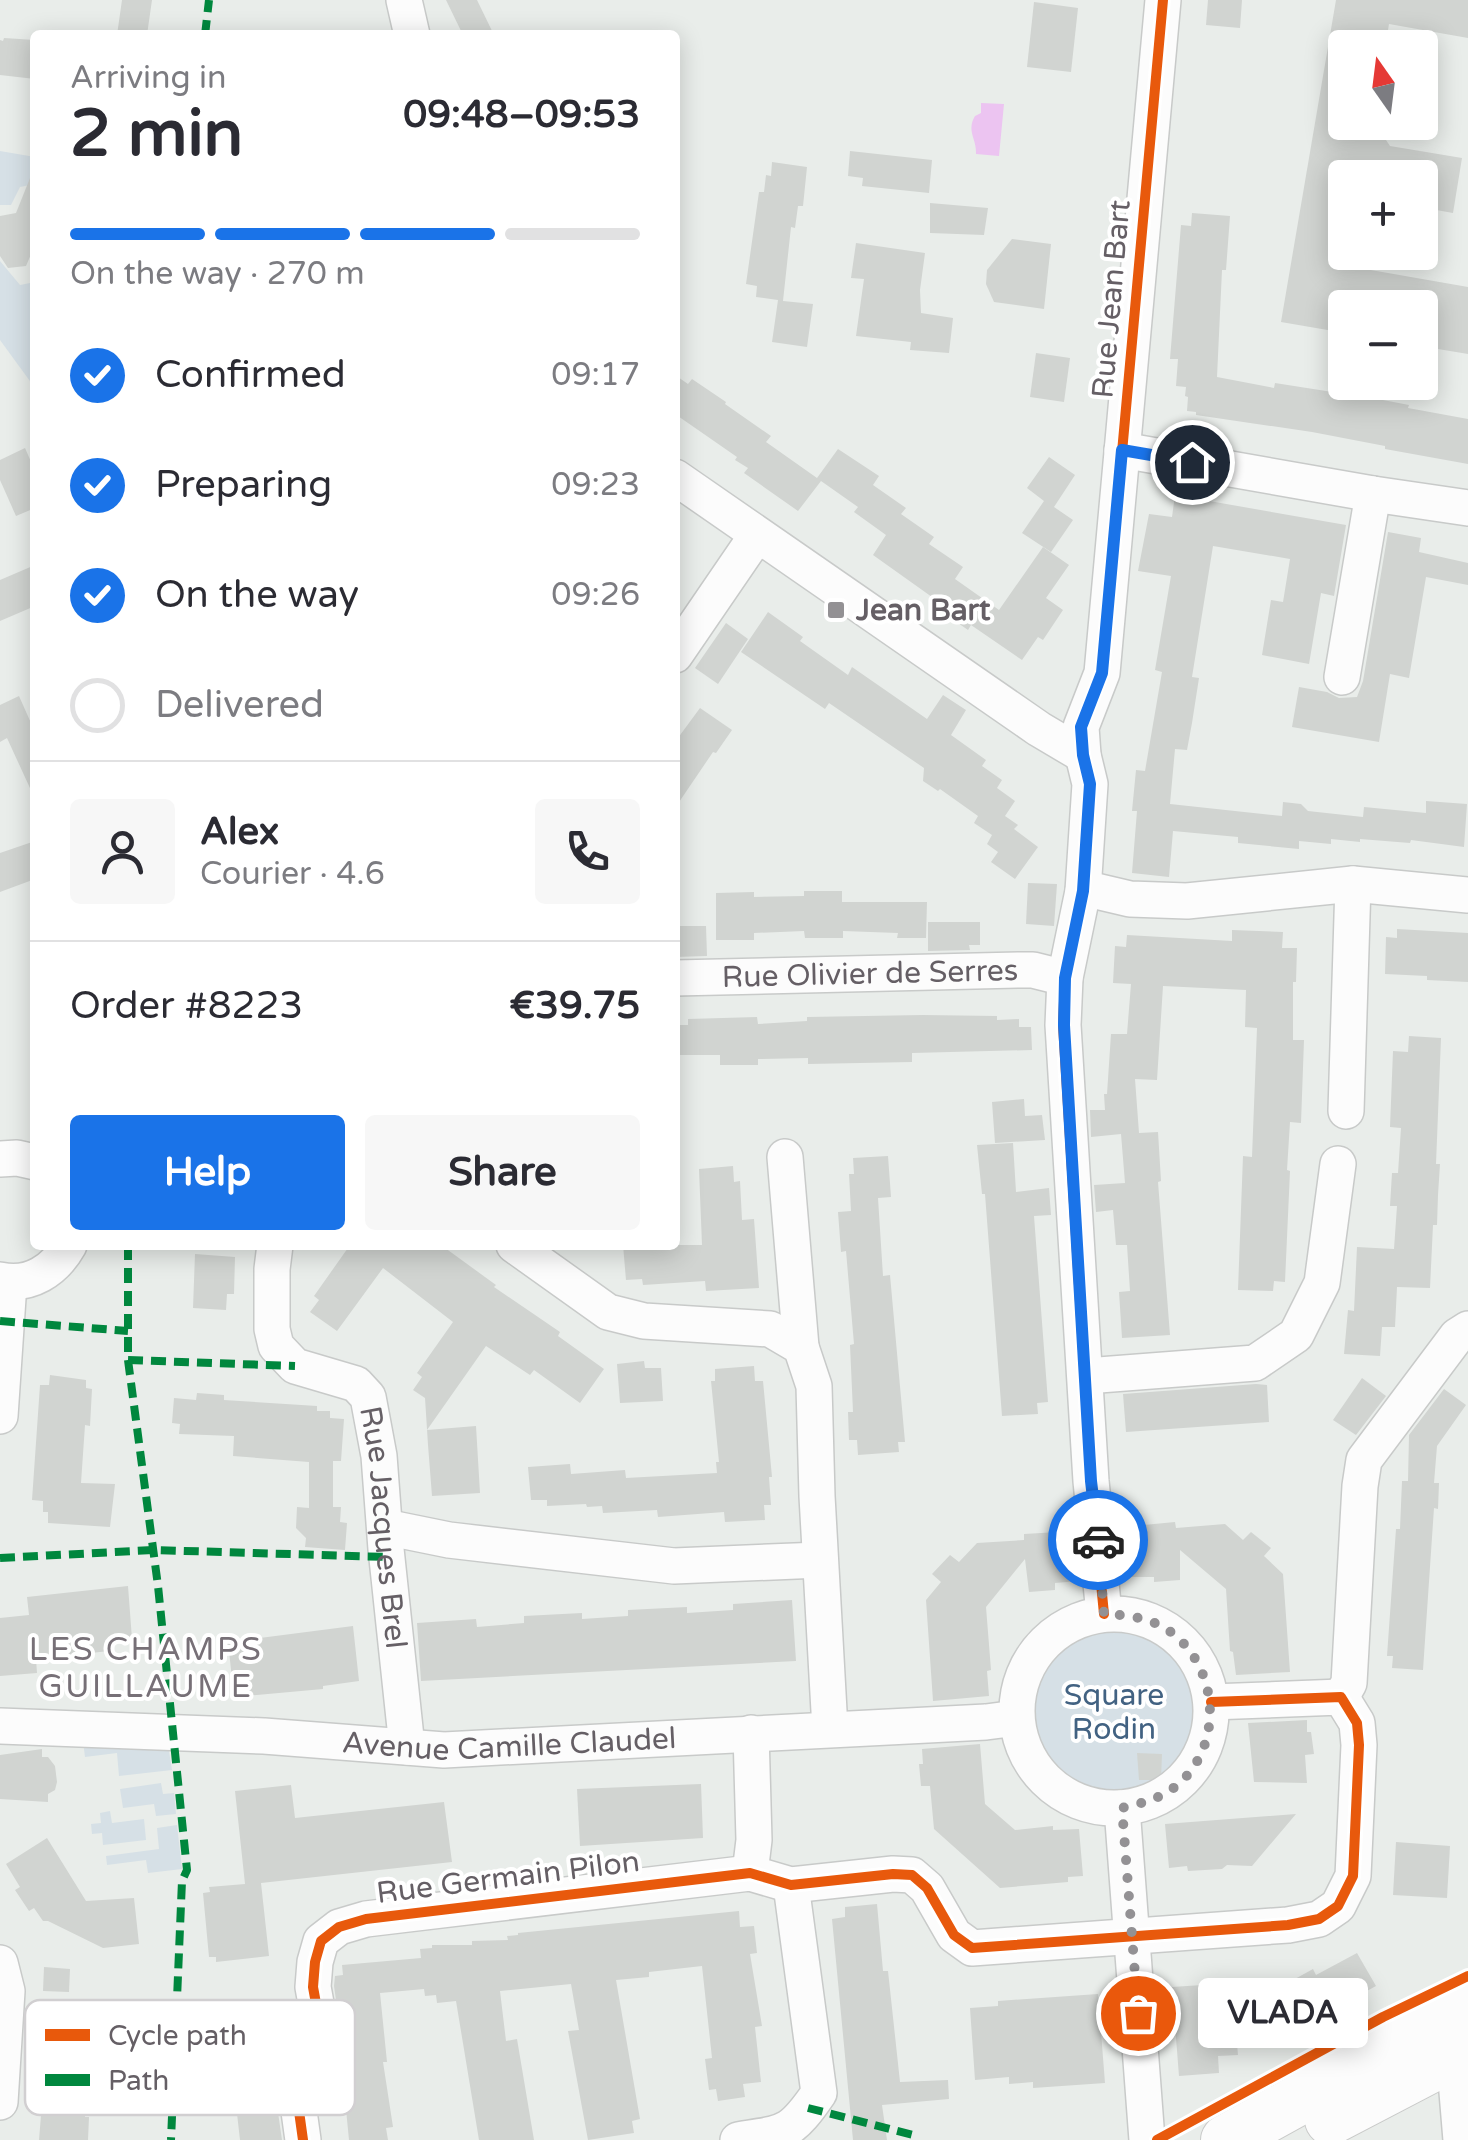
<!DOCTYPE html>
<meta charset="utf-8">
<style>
body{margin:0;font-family:"Varela Round",sans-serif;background:#f7f7f7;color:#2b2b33;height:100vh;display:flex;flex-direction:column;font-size:38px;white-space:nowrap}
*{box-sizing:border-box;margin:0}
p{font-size:32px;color:#7c7c81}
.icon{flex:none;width:55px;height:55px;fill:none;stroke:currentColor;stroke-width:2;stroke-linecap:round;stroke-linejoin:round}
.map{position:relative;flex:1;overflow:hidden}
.panel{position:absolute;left:30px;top:30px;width:650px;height:1220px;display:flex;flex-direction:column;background:#fff;border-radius:10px;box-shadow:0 5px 25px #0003}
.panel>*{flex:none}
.needle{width:65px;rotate:346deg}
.buttons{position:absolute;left:1328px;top:30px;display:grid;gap:20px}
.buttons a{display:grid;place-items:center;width:110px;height:110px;border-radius:10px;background:#fff;box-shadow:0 5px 25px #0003;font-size:50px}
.pin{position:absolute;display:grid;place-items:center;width:85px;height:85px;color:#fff;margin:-42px;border:5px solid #fff;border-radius:50%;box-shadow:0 2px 10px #0007}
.courier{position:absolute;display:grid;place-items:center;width:100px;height:100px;margin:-50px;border:8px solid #1a73e8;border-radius:50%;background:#fff;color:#222;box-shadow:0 2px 12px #0007}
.bubble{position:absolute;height:70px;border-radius:10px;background:#fff;box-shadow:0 5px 25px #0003;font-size:32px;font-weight:700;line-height:70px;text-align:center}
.summary em{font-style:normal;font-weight:700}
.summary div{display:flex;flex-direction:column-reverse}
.summary{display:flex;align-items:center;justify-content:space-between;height:170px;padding:0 40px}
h1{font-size:65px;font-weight:700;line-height:75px}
.bar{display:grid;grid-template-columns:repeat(4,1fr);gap:15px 10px;align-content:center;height:120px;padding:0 40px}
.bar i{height:12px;border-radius:8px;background:#e1e1e2}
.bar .selected{background:#1a73e8}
.bar p{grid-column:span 4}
.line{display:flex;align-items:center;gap:25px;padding:0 40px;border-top:2px solid #e1e1e2}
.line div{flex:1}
.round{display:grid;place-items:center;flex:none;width:105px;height:105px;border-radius:10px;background:#f7f7f7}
ol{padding:0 40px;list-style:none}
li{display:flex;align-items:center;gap:30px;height:110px}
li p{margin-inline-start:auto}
li .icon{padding:10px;border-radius:50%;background:#1a73e8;color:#fff;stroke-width:4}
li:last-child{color:#7c7c81}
li i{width:55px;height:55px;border:5px solid #e1e1e2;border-radius:50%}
.action{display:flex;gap:20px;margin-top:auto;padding:20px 40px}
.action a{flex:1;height:115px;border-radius:10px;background:#1a73e8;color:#fff;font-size:40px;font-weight:700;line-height:115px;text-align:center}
.action a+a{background:#f7f7f7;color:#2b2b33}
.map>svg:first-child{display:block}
.green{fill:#d6e0e6}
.water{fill:#ecc4f1}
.building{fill:#d1d4d1}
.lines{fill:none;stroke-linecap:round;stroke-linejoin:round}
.minor-casing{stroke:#c8cac9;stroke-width:38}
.secondary-casing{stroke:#c9cac9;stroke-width:52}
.minor{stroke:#fcfcfc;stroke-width:35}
.secondary{stroke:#fcfcfc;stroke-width:50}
.quiet{stroke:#00873e;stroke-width:8;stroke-dasharray:15 8;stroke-linecap:butt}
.cycleway-casing{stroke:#fff;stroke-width:16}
.cycleway{stroke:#e8590c;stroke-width:10}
.done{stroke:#939194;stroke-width:10;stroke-dasharray:0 18}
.route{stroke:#1a73e8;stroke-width:12}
.poi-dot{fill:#939194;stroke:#fff;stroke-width:4}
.labels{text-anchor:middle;stroke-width:8;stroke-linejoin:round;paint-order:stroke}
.street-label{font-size:30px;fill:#655f65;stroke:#fff}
.poi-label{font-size:30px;font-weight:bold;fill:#655f65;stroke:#fff;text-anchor:start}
.park-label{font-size:30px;fill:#426282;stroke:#fff}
.neighbourhood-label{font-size:32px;letter-spacing:2.5px;fill:#777077;stroke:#fff}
.key{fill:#fff;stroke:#d1cfd1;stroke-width:2.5}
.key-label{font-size:28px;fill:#655f65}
</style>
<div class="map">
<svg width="1468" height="2140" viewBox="0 0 1468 2140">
<rect width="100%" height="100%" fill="#e9edea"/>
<g class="green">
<path d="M0 151 35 157V184L20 187 11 205H0Z"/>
<path d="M0 261 20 285 35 282V388L0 340Z"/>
<circle cx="1114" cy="1712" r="87"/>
<path d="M83 1741 168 1745 172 1770 119 1776 117 1753 85 1757Z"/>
<path d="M161 1783 163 1794 174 1793 176 1814 156 1816 154 1804 123 1808 120 1789Z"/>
<path d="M110 1811 112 1823 144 1819 146 1840 103 1845 102 1833 92 1834 91 1824 101 1823 100 1813Z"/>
<path d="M177 1825 182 1869 148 1873 146 1860 107 1865 106 1856 159 1849 157 1828Z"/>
</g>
<path class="water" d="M981 103 1004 104 999 156 976 154C977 139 966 131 975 116L981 113Z"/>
<g class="building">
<path d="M122 0H152L147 35H117Z"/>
<path d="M446 0H477L494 35H463Z"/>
<path d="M1208 0H1242L1240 28 1206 25Z"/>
<path d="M1336 0H1468V38L1389 24 1385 48H1345V122H1374L1390 146 1462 158 1453 213 1420 207V178H1345V252H1350L1348 266 1468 287V354L1420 346V308H1345V333L1281 322Z"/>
<path d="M1034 2 1078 8 1071 72 1027 67Z"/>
<path d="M4 38 35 40V79L0 75V40L3 41Z"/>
<path d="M850 151 932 160 929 193 862 186 863 178 848 176Z"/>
<path d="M772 162 807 167 803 206H798L795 228 791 227 783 301 813 304 807 347 772 342 778 300 756 297 757 286 746 284 759 192H764L766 175 771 176Z"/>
<path d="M34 168 35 245 26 266 8 268 0 256V216L16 213Z"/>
<path d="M930 203 988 208 984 235 930 233Z"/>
<path d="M1192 213 1230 216 1226 270H1222L1217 377 1274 388 1275 383 1383 400 1409 405 1408 408 1468 419V464L1385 449V446L1312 432 1196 415V412L1187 411 1188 397 1185 396 1186 387 1176 386 1178 359H1170L1181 225 1191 226Z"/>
<path d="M1012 239 1051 244 1044 309 994 302 986 284 987 270Z"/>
<path d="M856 243 925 253 920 290 921 313 953 318 949 353 910 350 911 342 856 336 864 279 851 278Z"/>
<path d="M1036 353 1070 358 1064 402 1030 397Z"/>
<path d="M675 375 688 384 692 379 726 402 725 404 771 436 766 442 817 478 838 449 879 476 873 485 906 508 901 514 934 537 929 544 963 567 955 579 999 610 1043 547 1069 565 1046 598 1063 610 1043 640 1038 637 1022 660 971 625 968 630 935 607 939 602 873 555 886 535 854 512 858 507 821 481 798 511 744 473 748 468 735 460 737 457 675 414Z"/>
<path d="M25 448 35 471V508L16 516 0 480V460Z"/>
<path d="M1049 457 1075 475 1054 507 1073 520 1051 552 1022 533 1044 501 1027 488Z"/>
<path d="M1175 495 1346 525 1334 596 1321 593 1309 664 1262 655 1271 600 1283 602 1290 559 1213 546 1192 677 1199 678 1192 723 1187 750 1175 749 1170 804 1282 816 1283 802 1301 804 1308 811 1363 817 1364 807 1426 813V801L1467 804 1464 847 1411 840 1410 843 1360 839V842L1331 839V844L1299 841V849L1238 843V837L1173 831 1169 877 1132 873 1137 811H1132L1136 770 1145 771 1162 672 1155 670 1171 576 1138 571 1149 514 1172 517Z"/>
<path d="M1388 532 1421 538 1419 552 1468 563V585L1426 577 1409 678 1390 674 1379 742 1292 727 1299 687 1327 692 1339 698 1357 697 1363 681Z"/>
<path d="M35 565V606L0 621V580Z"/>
<path d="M768 612 803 637 800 641 848 675 852 667 927 719 943 695 966 710 951 735 986 760 982 766 1002 780 997 788 1015 801 1005 816 1018 825 1014 829 1038 847 1015 879 991 862 998 852 987 844 992 835 974 823 978 816 940 789 938 791 923 781 924 768 829 703 825 709 741 652Z"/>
<path d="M726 623 748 639 718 684 695 668Z"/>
<path d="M19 696 35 732V799L7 738 0 742V705Z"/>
<path d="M700 708 732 730 716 753 713 752 675 808V742Z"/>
<path d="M35 841V879L0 892V853Z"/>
<path d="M1028 883 1057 884 1054 926 1026 924Z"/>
<path d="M804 891H842V902H927L926 938H897L898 933 843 931V938H805L804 931 754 933V940H716V893L754 892V897L804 896Z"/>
<path d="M928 922H980V945H969L970 950 928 951Z"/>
<path d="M675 926H706L707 956 675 957Z"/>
<path d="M1397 929 1468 933V982L1427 980V976L1385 974 1386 937 1397 938Z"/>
<path d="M1232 930 1283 932 1282 948H1297L1296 982H1293V1040H1304L1301 1123 1290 1122 1287 1170 1290 1171 1285 1282 1274 1281 1273 1291 1238 1290 1243 1156 1252 1157 1257 1028 1245 1027 1246 990 1163 986 1157 1080 1135 1079 1139 1133 1158 1132 1161 1181 1158 1182 1170 1335 1122 1338 1119 1292 1130 1291 1127 1245H1116L1113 1210 1096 1212 1094 1185 1125 1183 1121 1134 1091 1137 1090 1110H1105L1104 1094H1107L1111 1034H1127L1131 984 1113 983 1115 946 1126 947 1127 935 1232 941Z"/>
<path d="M923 1015 997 1016V1020L1019 1019V1027H1031L1032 1050 912 1053V1062L808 1064V1058L758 1059V1065H720V1055H675V1025H688V1019L757 1017 758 1024 807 1021V1017Z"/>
<path d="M1409 1036 1441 1038 1436 1164H1440L1438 1195 1437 1225H1433L1430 1288 1397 1287 1395 1327H1382L1380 1356 1344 1354 1348 1310 1354 1311 1357 1247 1394 1249 1397 1206H1390L1392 1173H1398L1401 1128 1390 1127 1393 1051 1408 1052Z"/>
<path d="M1024 1099 1025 1116 1042 1115 1045 1140 995 1143 992 1102Z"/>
<path d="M1013 1143 1016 1192 1049 1188 1051 1215 1034 1216 1048 1402 1037 1403 1038 1414 1002 1416 985 1194H982L977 1145Z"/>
<path d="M888 1156 891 1197 878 1198 883 1276 890 1275 905 1442H898L899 1452 858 1455 857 1440H849L848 1412H853L850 1345 854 1344 846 1251 841 1252 838 1212 851 1211 849 1174H854L853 1158Z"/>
<path d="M733 1166 734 1182 740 1181 742 1220 754 1219 759 1288 706 1291 705 1281 643 1285 642 1279 626 1280 623 1245H702L699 1169Z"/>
<path d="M350 1245H441L496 1285 494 1287 560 1332 558 1336 604 1369 580 1403 534 1370 530 1375 486 1346 427 1430 476 1426 480 1493 432 1496 428 1445 425 1398 413 1390 422 1377 417 1373 453 1322 383 1268 337 1331 310 1312 319 1300 314 1296Z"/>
<path d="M195 1254 235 1257 234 1294H227L226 1310 193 1308Z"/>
<path d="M644 1361 645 1368H661L663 1401 620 1403 617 1364Z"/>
<path d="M754 1366 755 1381H763L772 1477H769L771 1505H764L765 1520 725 1522 724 1512 658 1517 657 1510 603 1513 602 1506 587 1507 586 1504 547 1506V1500H531L528 1467 570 1464 571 1474 625 1470 626 1478 717 1473 716 1462H719L711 1381H715V1369Z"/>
<path d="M50 1375 86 1380V1388L92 1389 90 1426 85 1425 81 1483 115 1484 110 1527 48 1523V1512H43V1501L32 1500 40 1385H49Z"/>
<path d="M1362 1378 1386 1396 1356 1435 1333 1420Z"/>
<path d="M1256 1384 1267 1385 1269 1422 1126 1432 1123 1394Z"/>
<path d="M1444 1389 1466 1405 1437 1446 1434 1483H1439L1438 1509 1434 1508 1423 1670 1392 1668 1393 1656H1387L1396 1529H1400L1402 1481H1408L1409 1435Z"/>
<path d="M197 1393 224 1395V1400L317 1406V1411H330V1418L344 1419 341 1461H333V1507H341L340 1522 347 1523 345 1550 305 1547 306 1538 296 1528 297 1507 309 1508V1462L233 1456 234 1436 179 1434 180 1424 172 1423 174 1398 196 1400Z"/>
<path d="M1175 1522 1176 1528 1225 1524 1243 1540 1251 1532 1271 1548 1264 1556 1283 1574 1290 1672 1236 1675 1233 1652 1230 1651 1226 1589 1180 1550V1580L1154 1582V1577H1127L1123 1527Z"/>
<path d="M1075 1531 1079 1581 1055 1583V1590L1029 1592 1025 1559 986 1607 991 1670 987 1671 989 1696 933 1701 926 1600 941 1582 932 1574 950 1555 959 1562 977 1543 1024 1540V1534Z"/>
<path d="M128 1586 132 1639 108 1641 109 1651 36 1659 37 1673 0 1676V1618L29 1615 27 1597Z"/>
<path d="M792 1600 796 1661 421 1681 417 1623 476 1619 477 1627 524 1623V1616L582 1613V1619L628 1616V1610L687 1607V1613L733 1610V1604Z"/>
<path d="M353 1626 359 1681 323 1686V1689L234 1697 228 1642Z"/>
<path d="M1307 1720V1732H1311L1314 1754 1305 1755 1307 1783 1254 1782 1248 1723Z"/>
<path d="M980 1744 985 1804 1015 1830 1053 1826V1830L1079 1829 1083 1876 1068 1877V1882L1000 1888 934 1829 930 1786H921L919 1764H923L922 1749Z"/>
<path d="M42 1749V1757H48L55 1766 57 1782 55 1790 48 1794V1802L0 1799V1755Z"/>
<path d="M1137 1753 1162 1754 1161 1780H1139Z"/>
<path d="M701 1784 703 1838 580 1846 577 1789Z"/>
<path d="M291 1785 295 1818 444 1802 452 1862 261 1883 269 1956 216 1962V1957H209L203 1893 210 1892 209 1887 245 1884 235 1791Z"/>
<path d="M1296 1814 1252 1866 1227 1865 1222 1869 1188 1871 1187 1866 1169 1868 1165 1824Z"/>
<path d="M47 1838 86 1901 134 1898 139 1944 103 1948 48 1921H43L34 1908 29 1911 15 1890 20 1887 6 1864Z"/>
<path d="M1396 1842 1450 1846 1447 1898 1393 1895Z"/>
<path d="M877 1904 883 1971H888L900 2082 948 2080 949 2099 882 2105 887 2140H853L832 1919 845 1917V1907Z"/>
<path d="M739 1911 740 1927 754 1926 757 1953 750 1954 762 2026 755 2027 761 2082 743 2084 745 2097 718 2101 716 2089 709 2090 705 2059 712 2058 702 1966 649 1972V1977L616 1980 640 2119 632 2121 634 2133 588 2140 568 2031 579 2030 571 1984 500 1991 506 2041 517 2039 534 2140H479L456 2001 437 2003 436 1995 425 1996 424 1989 380 1993 387 2062H383L393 2127 386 2128 388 2140H349L345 2099H350L334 1986 335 1976 343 1975 342 1965 421 1958 420 1949 432 1948V1945H472V1941L508 1940 507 1936 518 1935V1933Z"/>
<path d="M1357 1953 1376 1986 1334 2009 1331 2004 1286 2028 1236 2032 1238 2055 1218 2056 1219 2073 1179 2076 1172 1987 1233 1983V1993L1275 1990 1313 1969 1316 1975Z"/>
<path d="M44 1967 70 1969 69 1992 43 1991Z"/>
<path d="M1098 1994 1105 2083 1033 2088V2082L1009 2084V2077L975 2080 970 2008 998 2006V2001Z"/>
<path d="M270 2012 275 2055 272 2071 282 2140H240L227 2025 234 2023 232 2016Z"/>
<path d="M52 2030 90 2033 85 2117H89L88 2140H39L42 2103 37 2102 40 2040 51 2041Z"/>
</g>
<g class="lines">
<g class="minor-casing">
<g id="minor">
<path d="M404 0 412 35"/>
<path d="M1122 450 1373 494 1468 508"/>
<path d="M675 477 1039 729 1083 755"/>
<path d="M675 655 757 535"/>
<path d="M1342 677 1373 494"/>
<path d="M1083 891H1096L1130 899 1187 901 1353 884 1468 895"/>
<path id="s1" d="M675 978 1019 970H1033L1065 978"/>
<path d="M1346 1111 1353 884"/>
<path d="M785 1157 801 1347"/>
<path d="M0 1159 17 1158 35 1162"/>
<path id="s2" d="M275 1245 272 1269V1329L276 1346 295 1366 356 1384 368 1397 379 1456 386 1549 407 1747"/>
<path d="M514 1245 608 1312 644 1321 770 1329 801 1347 814 1386 817 1496 830 1729"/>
<path d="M0 1280C30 1287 55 1270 69 1245"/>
<path d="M1086 1376 1255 1363 1296 1335 1322 1283 1338 1164"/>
<path d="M0 1416 9 1283"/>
<path d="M385 1527 449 1540 674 1566 820 1560"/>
<circle cx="1114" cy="1711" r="97"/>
<path d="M1104 1614 1091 1481 1063 1025 1065 978 1083 891 1090 784 1083 755 1081 727 1102 673 1163 0"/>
<path d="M1341 1697 1349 1683 1360 1486 1364 1460 1457 1336 1468 1329"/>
<path id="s3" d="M0 1726 264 1736 444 1750 986 1722 1016 1718"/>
<path d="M1122 1808 1147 2140"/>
<path d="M750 1873 754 1840 751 1733"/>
<path d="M0 1963 7 1991 0 2102"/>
<path d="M1454 2056 1461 2140"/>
<path d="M303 2140 293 2068 317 2009 313 1987 315 1962 321 1941 339 1927 366 1919 750 1873 791 1885 893 1874 912 1875 927 1888 954 1935 972 1948 1288 1925 1319 1919 1338 1906 1353 1876 1359 1745 1357 1723 1341 1697 1211 1702"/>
<path d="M738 2140C786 2132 790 2135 819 2093L791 1885"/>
</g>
</g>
<g class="secondary-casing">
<g id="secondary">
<path d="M1330 2120 1468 2048"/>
<path d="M1226 2140 1438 2023 1468 2010"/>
</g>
</g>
<use href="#minor" class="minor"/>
<use href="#secondary" class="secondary"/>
<g class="quiet">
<path d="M205 35 209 0"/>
<path d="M128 1245V1360L158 1586 187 1870 182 1881 171 2140"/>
<path d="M0 1321 128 1331"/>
<path d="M128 1360 295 1366"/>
<path d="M0 1558 154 1550 387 1557"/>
<path d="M808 2108 913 2135"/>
</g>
<g class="cycleway-casing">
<g id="cycleway">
<path d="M1104 1614 1091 1481 1063 1025 1065 978 1083 891 1090 784 1083 755 1081 727 1102 673 1163 0"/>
<path d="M303 2140 293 2068 317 2009 313 1987 315 1962 321 1941 339 1927 366 1919 750 1873 791 1885 893 1874 912 1875 927 1888 954 1935 972 1948 1288 1925 1319 1919 1338 1906 1353 1876 1359 1745 1357 1723 1341 1697 1211 1702"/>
<path d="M1157 2140 1383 2017 1468 1976"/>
</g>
</g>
<use href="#cycleway" class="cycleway"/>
</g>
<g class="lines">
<path class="done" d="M1098 1540 1104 1614C1131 1615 1157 1619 1177 1637 1224 1679 1221 1760 1166 1793 1152 1801 1138 1804 1122 1808L1138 2013"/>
<path class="route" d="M1098 1540 1091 1481 1064 1025 1065 978 1083 891 1090 784 1083 755 1081 727 1102 673 1122 450 1192 462"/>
</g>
<rect class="poi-dot" x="826" y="600" width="20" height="20" rx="5"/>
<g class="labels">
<g class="street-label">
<text transform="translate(1111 299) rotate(-85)" y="10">Rue Jean Bart</text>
<text dy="10" stroke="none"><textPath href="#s1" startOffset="195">Rue Olivier de Serres</textPath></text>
<text dy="10" stroke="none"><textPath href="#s2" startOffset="342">Rue Jacques Brel</textPath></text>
<text dy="10" stroke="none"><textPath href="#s3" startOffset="510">Avenue Camille Claudel</textPath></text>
<text transform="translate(508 1877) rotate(-7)" y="10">Rue Germain Pilon</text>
</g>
<g class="poi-label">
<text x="856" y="620">Jean Bart</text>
</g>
<g class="park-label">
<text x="1114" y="1705">Square<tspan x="1114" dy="34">Rodin</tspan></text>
</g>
<g class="neighbourhood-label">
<text x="146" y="1660">LES CHAMPS<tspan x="146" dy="37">GUILLAUME</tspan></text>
</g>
</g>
<rect x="25" y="2000" width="330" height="115" rx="15" class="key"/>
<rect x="45" y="2029" width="45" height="12" fill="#e8590c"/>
<rect x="45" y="2074" width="45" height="12" fill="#00873e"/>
<g class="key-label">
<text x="108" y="2045">Cycle path</text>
<text x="108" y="2090">Path</text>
</g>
</svg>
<div class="buttons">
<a><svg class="needle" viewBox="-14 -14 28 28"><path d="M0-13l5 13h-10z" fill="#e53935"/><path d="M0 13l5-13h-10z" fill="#7c7c81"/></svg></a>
<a>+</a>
<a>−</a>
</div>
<div class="pin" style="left:1138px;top:2013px;background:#ea580c"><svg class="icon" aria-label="bag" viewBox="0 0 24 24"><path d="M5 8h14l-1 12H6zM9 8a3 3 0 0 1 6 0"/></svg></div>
<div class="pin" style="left:1192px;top:462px;background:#1f2937"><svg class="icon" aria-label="home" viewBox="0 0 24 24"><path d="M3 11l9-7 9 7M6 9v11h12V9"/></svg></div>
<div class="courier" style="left:1098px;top:1540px"><svg class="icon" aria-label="car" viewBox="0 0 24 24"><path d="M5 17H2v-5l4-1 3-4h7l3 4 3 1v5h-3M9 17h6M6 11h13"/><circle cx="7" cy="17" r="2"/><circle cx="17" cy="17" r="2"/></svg></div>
<div class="bubble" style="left:1198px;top:1978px;width:170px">VLADA</div>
<section class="panel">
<div class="summary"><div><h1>2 min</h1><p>Arriving in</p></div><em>09:48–09:53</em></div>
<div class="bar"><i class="selected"></i><i class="selected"></i><i class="selected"></i><i></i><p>On the way · 270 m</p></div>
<ol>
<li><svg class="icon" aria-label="check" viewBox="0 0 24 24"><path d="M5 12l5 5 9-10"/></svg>Confirmed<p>09:17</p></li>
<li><svg class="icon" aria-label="check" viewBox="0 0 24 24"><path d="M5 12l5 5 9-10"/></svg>Preparing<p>09:23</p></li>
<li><svg class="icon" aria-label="check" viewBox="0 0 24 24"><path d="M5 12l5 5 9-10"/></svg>On the way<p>09:26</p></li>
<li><i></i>Delivered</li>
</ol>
<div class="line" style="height:180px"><a class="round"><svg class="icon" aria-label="person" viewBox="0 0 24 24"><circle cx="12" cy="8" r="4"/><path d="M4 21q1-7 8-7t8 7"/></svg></a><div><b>Alex</b><p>Courier · 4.6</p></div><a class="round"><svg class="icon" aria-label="phone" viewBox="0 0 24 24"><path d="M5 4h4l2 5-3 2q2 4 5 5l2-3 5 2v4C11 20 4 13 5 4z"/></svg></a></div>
<div class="line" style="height:130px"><div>Order #8223</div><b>€39.75</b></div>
<div class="action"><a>Help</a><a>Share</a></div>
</section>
</div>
